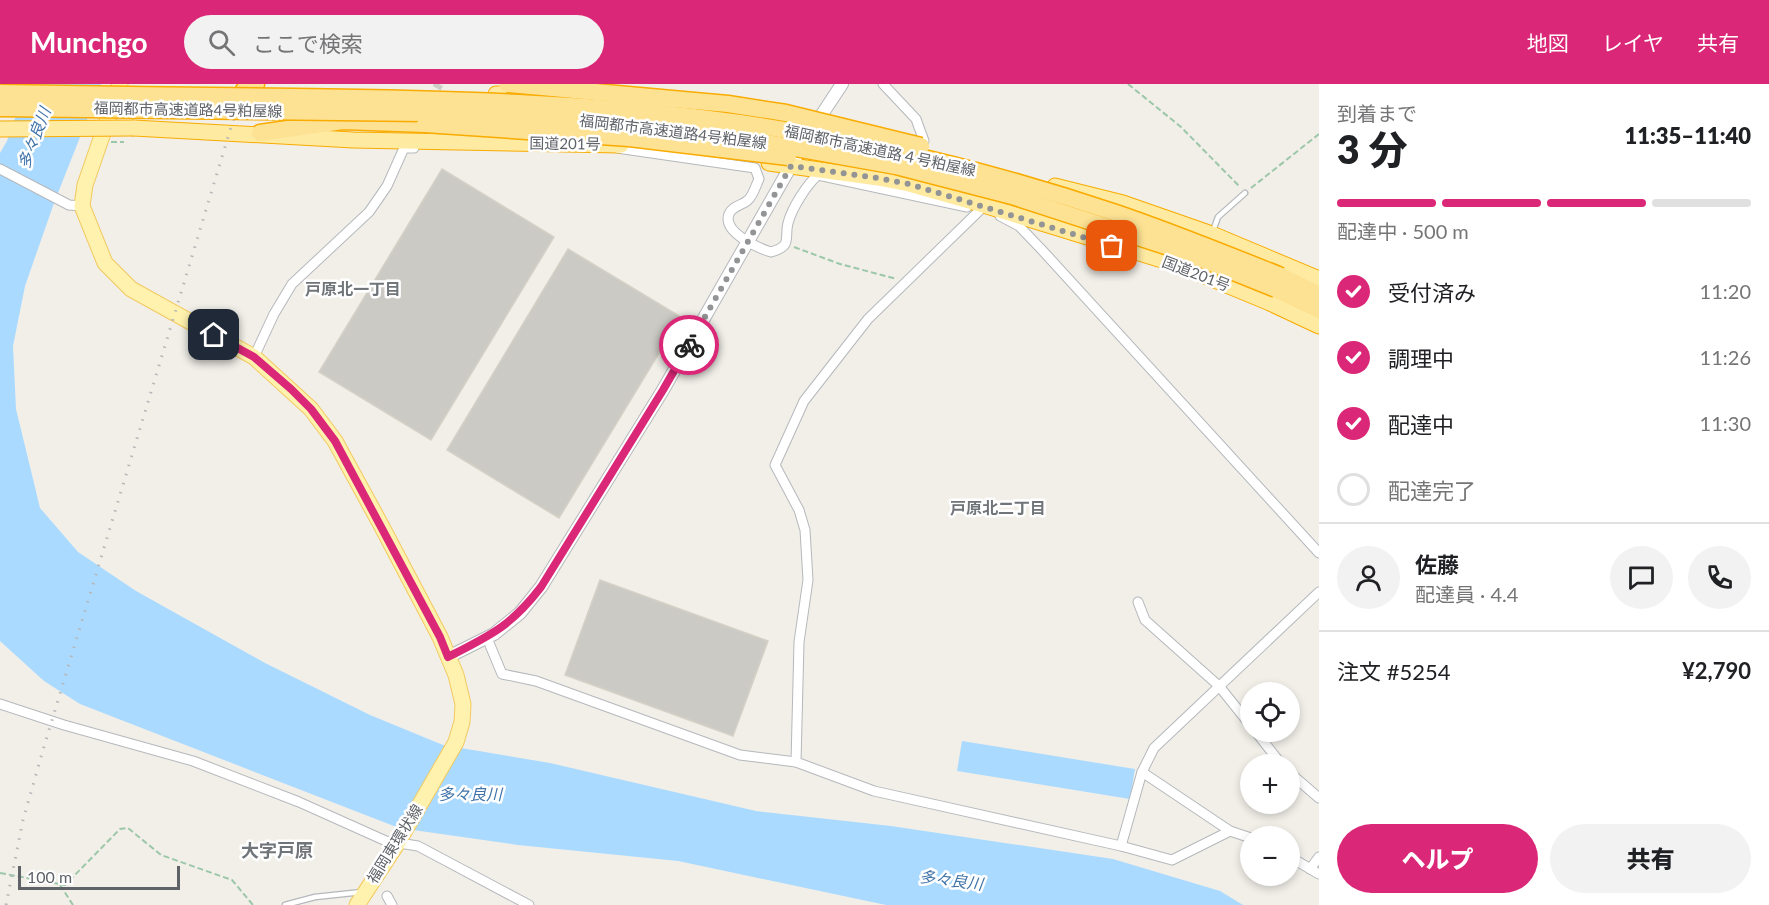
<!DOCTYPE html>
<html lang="ja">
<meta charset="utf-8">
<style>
body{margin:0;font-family:Lato,"Noto Sans JP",sans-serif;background:#f2f2f2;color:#202124;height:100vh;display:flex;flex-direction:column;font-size:22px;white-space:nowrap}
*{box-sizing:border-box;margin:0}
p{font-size:20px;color:#757577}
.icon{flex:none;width:33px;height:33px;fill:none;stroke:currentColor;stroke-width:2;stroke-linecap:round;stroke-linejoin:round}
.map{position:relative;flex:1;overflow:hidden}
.drawer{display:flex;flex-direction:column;background:#fff;width:450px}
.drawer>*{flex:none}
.tools{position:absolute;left:1240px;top:598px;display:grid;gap:12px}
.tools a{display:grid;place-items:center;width:60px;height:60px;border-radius:50%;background:#fff;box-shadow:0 3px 9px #0003;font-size:30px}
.scale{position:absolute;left:18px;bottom:15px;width:162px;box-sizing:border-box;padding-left:6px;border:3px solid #5f6368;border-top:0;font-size:16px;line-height:21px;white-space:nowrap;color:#5f6368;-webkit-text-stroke:4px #fff;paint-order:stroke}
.pin{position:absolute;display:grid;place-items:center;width:51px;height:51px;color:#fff;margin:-26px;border-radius:12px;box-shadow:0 3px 9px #0006}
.courier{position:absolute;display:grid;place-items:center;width:60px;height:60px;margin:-30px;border:4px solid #db2777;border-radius:50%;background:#fff;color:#222;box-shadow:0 2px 8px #0007}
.summary em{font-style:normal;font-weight:800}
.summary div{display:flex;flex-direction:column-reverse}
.summary{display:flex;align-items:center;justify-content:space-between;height:102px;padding:0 18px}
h1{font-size:39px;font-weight:800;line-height:45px}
.bar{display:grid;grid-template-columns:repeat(4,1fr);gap:9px 6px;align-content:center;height:72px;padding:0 18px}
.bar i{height:8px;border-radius:4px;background:#e0e0e0}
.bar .selected{background:#db2777}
.bar p{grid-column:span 4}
.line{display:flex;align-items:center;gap:15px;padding:0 18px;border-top:2px solid #e0e0e0}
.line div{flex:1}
.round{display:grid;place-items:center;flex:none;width:63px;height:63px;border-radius:32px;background:#f2f2f2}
ol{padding:0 18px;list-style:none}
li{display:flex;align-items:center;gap:18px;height:66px}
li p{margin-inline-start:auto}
li .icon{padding:6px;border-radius:50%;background:#db2777;color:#fff;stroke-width:4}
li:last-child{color:#757577}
li i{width:33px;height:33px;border:3px solid #e0e0e0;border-radius:50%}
.cta{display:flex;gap:12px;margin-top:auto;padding:12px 18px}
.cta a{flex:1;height:69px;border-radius:36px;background:#db2777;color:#fff;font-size:24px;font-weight:800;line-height:69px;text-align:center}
.cta a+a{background:#f2f2f2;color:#202124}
header{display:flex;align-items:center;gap:36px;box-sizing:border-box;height:84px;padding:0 30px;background:#db2777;color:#fff}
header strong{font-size:28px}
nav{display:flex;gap:33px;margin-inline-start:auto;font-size:21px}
.search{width:420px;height:54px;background:#f2f2f2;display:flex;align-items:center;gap:15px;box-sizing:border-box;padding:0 21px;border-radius:33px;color:#757577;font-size:22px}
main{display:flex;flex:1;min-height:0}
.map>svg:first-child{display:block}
.water{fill:#aadaff}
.building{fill:#cccac5;stroke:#d6d1c6;stroke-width:1.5}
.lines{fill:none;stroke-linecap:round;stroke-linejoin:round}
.minor-tunnel{stroke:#ccccc8;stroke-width:9;stroke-dasharray:9 4.5;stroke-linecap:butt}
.service-casing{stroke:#b5b8bc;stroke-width:7}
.minor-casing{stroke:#b5b8bc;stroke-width:11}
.tertiary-casing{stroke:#b5b8bc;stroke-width:14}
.primary-casing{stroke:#f2c960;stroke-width:17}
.trunk-casing{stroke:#f9ab00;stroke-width:17}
.motorway-casing{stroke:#f9ab00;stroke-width:19}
.path{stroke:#9cc7a9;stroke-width:2;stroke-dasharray:6 3;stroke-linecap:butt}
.service{stroke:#fff;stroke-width:4.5}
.minor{stroke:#fff;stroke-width:9}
.tertiary{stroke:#fff;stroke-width:12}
.primary{stroke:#fff2af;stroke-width:15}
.trunk{stroke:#feeaa1;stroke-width:15}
.motorway{stroke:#fde293;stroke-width:16}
.rail{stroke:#b6b7b8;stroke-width:3;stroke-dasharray:1.5 8;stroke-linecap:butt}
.trunk-bridge-casing{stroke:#f9ab00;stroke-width:17;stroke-linecap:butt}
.motorway-bridge-casing{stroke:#f9ab00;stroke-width:19;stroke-linecap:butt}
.trunk-bridge{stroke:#feeaa1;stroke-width:15}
.motorway-bridge{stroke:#fde293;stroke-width:16}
.done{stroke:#929495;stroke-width:6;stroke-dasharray:0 10.8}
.route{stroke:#db2777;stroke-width:8}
.labels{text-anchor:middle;stroke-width:5;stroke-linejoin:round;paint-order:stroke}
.street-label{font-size:15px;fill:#5f6368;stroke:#fff}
.water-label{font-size:16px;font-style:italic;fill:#4174aa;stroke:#fff}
.neighbourhood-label{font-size:16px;font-weight:bold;fill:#70757a;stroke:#fff}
.quarter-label{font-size:18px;font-weight:bold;fill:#70757a;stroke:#fff}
</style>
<header>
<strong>Munchgo</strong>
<div class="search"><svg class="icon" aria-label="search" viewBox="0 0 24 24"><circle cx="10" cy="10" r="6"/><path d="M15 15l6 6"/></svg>ここで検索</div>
<nav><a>地図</a><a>レイヤ</a><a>共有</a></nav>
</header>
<main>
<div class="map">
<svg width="1319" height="821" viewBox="0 0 1319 821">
<rect width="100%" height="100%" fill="#f1efe8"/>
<g class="water">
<path d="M27 0H101L54 119 25 202 13 262 16 325 40 424 78 468 136 507 265 579 370 631 443 661 550 679 756 727 891 742 1113 775 1220 807 1243 821H886L678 777 518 761 399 744 80 620 44 597 0 557V69L7 57Z"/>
<path d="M962 657 1135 685 1130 715 957 687Z"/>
</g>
<g class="building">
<path d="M442 85 554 153 431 356 319 288Z"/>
<path d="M568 165 681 233 559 434 447 366Z"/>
<path d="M600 496 768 557 733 652 565 591Z"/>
</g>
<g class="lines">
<path class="minor-tunnel" d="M430 16 439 0"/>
<g class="service-casing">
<g id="service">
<path d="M1213 147 1218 133 1245 109"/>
<path d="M285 821 315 813 362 808"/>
</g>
</g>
<g class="minor-casing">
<g id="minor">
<path d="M883 0 916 35 924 57"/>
<path d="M617 64 755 84 759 95C756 101 753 112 748 116 742 122 733 121 729 130 722 148 758 164 771 168 793 162 784 154 788 139 792 124 807 100 818 91L967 123"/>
<path d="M0 85 69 121 82 122"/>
<path d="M1000 132 1019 142 1042 166 1319 469"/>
<path d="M254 273 274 230 292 200 369 128 387 102 404 64H414"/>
<path d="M1138 518 1145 536 1219 602 1251 642"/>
<path d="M487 554 502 590 536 597 740 671 796 678 874 707 1121 762 1172 776 1230 747"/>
<path d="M0 620 64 641 193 677 299 718 386 757 418 762 529 821"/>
<path d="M1256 648 1282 681"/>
<path d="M796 678 799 558 808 496 805 446 799 426 775 381 804 317 868 235 980 126"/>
<path d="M1290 689 1319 714"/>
<path d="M1251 754 1230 747 1142 688 1154 664 1319 508"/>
<path d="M1121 762 1142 688"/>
<path d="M1290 773 1319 790"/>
<path d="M1310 785 1319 773"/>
<path d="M387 812 392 821"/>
</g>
</g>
<g class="tertiary-casing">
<g id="tertiary">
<path d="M813 44 842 0"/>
<path d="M448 573 494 550 520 529 541 503 663 306 804 59"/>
</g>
</g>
<g class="primary-casing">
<path id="primary" d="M120 0 85 101 82 122 105 179 131 205 254 273 311 325 335 357 381 441 440 553 456 591 463 620 462 638 456 658 397 760 357 821"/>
</g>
<g class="trunk-casing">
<g id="trunk">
<path d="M496 10 553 12"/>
<path d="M134 44 353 56 621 61"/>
<path d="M769 79 878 94 909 100 980 120 1178 181 1270 219 1319 242"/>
<path d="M1055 102 1123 119 1212 150 1319 195"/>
</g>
</g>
<g class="motorway-casing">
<g id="motorway">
<path d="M244 6 256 0"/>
<path d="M260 49 343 37 425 40"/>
<path d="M1281 192 1319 211"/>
<path d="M1276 205 1319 226"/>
</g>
</g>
<g class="path">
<path d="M1128 0 1181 43 1240 103"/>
<path d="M111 58H124"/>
<path d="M1251 104 1319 50"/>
<path d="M794 163 840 180 897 195"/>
<path d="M0 789 65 801 120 745 128 744 161 771 232 796 253 821"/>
<path d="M60 801 73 821"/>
</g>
<use href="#service" class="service"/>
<use href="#minor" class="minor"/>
<use href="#tertiary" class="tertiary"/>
<use href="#primary" class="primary"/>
<use href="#trunk" class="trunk"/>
<use href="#motorway" class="motorway"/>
<path class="rail" d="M6 821 23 736 43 666 244 0"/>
<g class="trunk-bridge-casing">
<path id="trunk-bridge" d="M0 45 134 44"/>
</g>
<g class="motorway-bridge-casing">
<g id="motorway-bridge">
<path d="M507 0 728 20 786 29 921 62"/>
<path d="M0 9C98 11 197 12 295 13 444 15 593 18 740 39 867 57 994 88 1116 129 1172 148 1226 170 1281 192"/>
<path d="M0 24 424 29 591 37 711 49 896 82 1012 112 1184 168 1276 205"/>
<path d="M425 40 629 54 788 73"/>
</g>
</g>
<use href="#trunk-bridge" class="trunk-bridge"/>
<use href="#motorway-bridge" class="motorway-bridge"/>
</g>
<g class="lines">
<path class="done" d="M689 261 791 82 878 94 909 100 1112 162"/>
<path class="route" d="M214 251 254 273 291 305 311 325 335 357 440 553 448 573C491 551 511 542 541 503L663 306 689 261"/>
</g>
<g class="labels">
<g class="street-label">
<text transform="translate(188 26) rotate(1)" y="5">福岡都市高速道路4号粕屋線</text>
<text transform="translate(673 48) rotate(7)" y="5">福岡都市高速道路4号粕屋線</text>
<text transform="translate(565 60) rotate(1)" y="5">国道201号</text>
<text transform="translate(880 67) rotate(12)" y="5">福岡都市高速道路４号粕屋線</text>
<text transform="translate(1196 190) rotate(21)" y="5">国道201号</text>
<text transform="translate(395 760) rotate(-58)" y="5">福岡東環状線</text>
</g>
<g class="water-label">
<text transform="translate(34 54) rotate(-69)" y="6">多々良川</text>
<text x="470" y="716">多々良川</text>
<text transform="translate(951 796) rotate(7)" y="6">多々良川</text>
</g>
<g class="neighbourhood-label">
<text x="353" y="211">戸原北一丁目</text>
<text x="998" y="430">戸原北二丁目</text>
</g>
<g class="quarter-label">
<text x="277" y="773">大字戸原</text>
</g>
</g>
</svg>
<div class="tools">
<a><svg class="icon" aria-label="locate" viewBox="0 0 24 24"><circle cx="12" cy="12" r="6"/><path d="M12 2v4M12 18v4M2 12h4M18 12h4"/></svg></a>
<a>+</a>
<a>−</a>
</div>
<div class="scale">100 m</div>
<div class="pin" style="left:1112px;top:162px;background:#ea580c"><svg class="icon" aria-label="bag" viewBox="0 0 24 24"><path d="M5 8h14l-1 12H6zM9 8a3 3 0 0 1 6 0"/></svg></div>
<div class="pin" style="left:214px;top:251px;background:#1f2937"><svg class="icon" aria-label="home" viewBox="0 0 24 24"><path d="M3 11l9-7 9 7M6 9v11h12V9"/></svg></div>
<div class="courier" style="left:689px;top:261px"><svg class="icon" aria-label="bike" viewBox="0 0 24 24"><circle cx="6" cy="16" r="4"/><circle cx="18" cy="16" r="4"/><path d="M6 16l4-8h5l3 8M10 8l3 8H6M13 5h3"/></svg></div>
</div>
<section class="drawer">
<div class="summary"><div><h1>3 分</h1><p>到着まで</p></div><em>11:35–11:40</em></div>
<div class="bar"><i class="selected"></i><i class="selected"></i><i class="selected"></i><i></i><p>配達中 · 500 m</p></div>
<ol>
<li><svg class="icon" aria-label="check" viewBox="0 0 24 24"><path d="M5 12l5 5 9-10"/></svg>受付済み<p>11:20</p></li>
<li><svg class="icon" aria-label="check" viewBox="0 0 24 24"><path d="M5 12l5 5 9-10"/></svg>調理中<p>11:26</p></li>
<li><svg class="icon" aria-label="check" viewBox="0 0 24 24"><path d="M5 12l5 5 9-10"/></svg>配達中<p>11:30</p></li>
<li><i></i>配達完了</li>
</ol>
<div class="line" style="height:108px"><a class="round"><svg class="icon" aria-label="person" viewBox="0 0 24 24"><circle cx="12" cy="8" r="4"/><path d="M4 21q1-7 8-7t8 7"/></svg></a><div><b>佐藤</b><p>配達員 · 4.4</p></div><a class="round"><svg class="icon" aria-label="chat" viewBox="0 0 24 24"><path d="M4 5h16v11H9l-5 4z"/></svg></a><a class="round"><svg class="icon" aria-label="phone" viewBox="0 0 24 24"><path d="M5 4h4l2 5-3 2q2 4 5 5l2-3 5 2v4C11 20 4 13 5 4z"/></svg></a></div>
<div class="line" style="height:78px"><div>注文 #5254</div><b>¥2,790</b></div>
<div class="cta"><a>ヘルプ</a><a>共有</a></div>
</section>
</main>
